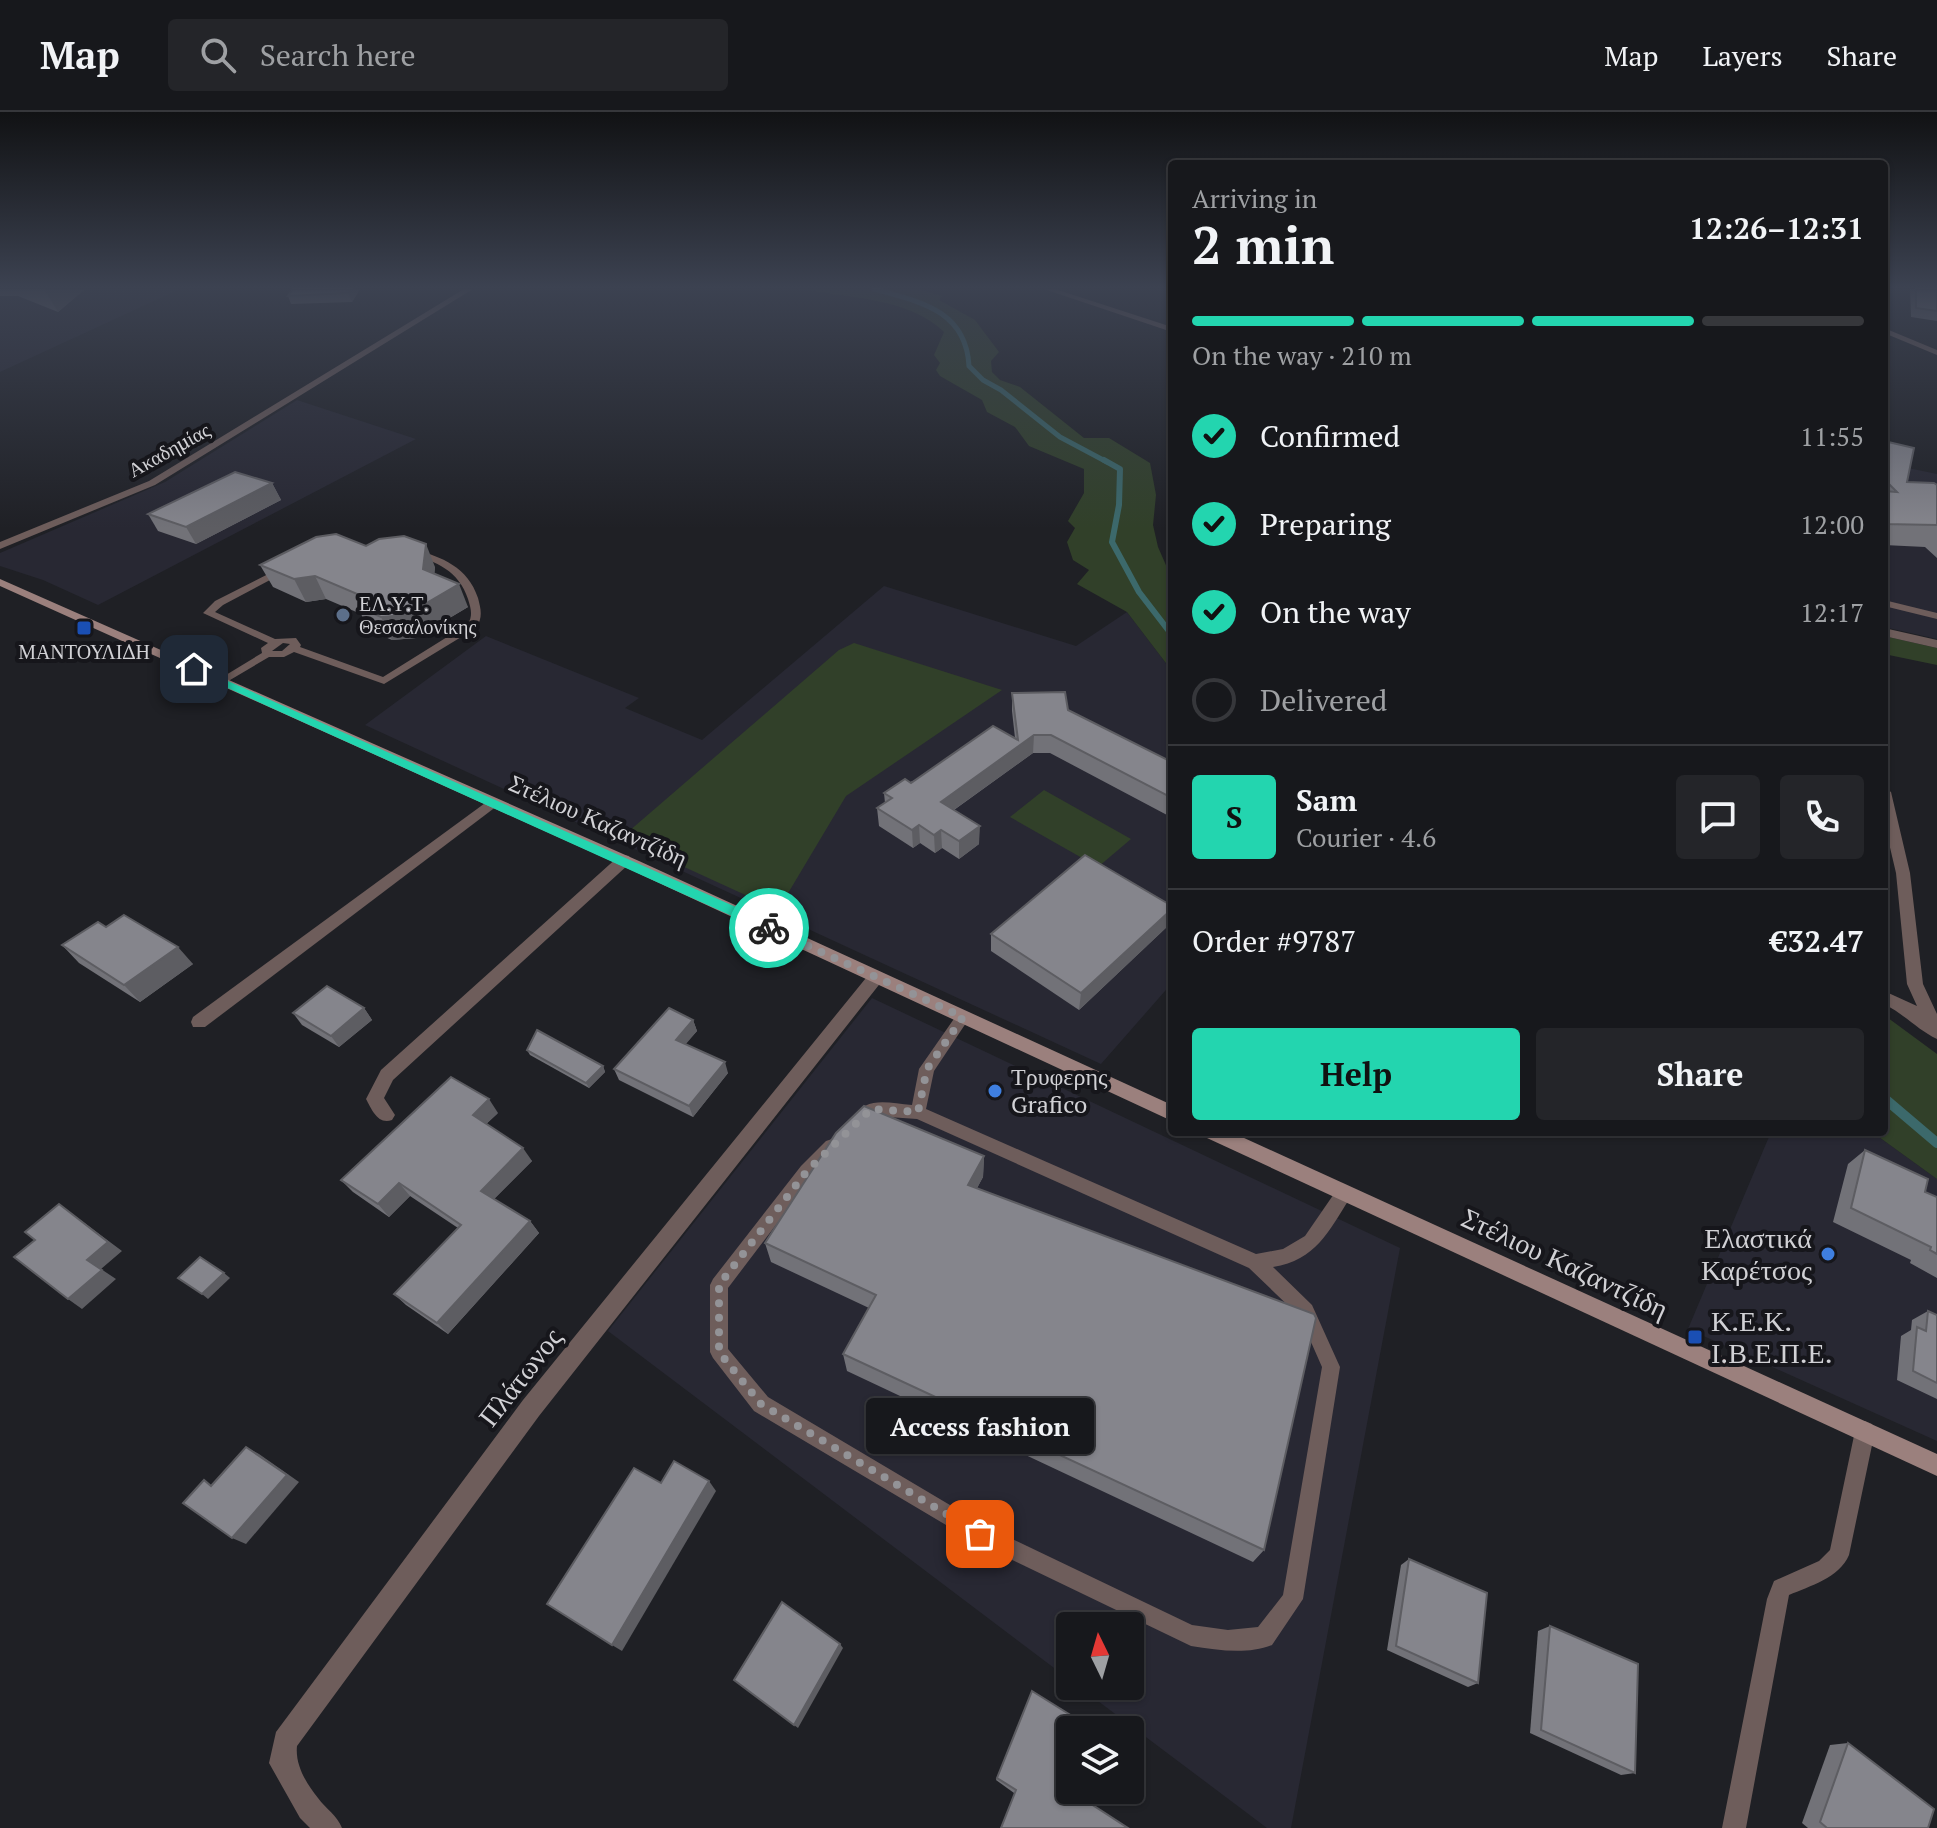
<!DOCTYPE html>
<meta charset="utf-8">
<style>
body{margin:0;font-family:"PT Serif",serif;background:#242529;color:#f1f3f6;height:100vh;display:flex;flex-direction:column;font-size:30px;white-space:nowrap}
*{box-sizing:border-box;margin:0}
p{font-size:26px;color:#9ea0a3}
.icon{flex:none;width:44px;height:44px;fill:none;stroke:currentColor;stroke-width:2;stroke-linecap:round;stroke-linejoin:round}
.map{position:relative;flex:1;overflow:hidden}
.details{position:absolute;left:1168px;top:48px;width:720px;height:976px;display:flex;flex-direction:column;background:#17181c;border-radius:8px;box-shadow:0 2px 6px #0004,0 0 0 2px #36373b}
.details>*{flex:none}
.needle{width:52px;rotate:355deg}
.controls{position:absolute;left:1056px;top:1500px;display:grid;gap:16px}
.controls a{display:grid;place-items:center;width:88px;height:88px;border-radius:8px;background:#17181c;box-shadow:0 2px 6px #0004,0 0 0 2px #36373b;font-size:40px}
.pin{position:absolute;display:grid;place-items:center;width:68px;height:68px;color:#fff;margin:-34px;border-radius:16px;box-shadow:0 4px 12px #0006}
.courier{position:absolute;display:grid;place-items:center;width:80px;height:80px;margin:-40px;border:6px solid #23d5af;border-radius:50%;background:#fff;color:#222;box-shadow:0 2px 10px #0007}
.bubble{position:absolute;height:56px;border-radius:8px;background:#17181c;box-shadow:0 2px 6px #0004,0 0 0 2px #36373b;font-size:26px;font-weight:800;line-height:56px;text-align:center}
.overview em{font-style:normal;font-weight:800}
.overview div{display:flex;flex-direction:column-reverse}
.overview{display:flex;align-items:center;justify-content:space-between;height:136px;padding:0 24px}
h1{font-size:52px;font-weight:800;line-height:60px}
.bar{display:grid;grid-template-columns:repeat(4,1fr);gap:12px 8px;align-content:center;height:96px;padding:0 24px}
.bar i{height:10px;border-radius:6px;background:#36373b}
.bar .selected{background:#23d5af}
.bar p{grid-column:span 4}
.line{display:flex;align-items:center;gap:20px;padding:0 24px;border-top:2px solid #36373b}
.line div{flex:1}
.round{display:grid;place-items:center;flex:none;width:84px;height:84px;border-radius:8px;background:#242529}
ol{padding:0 24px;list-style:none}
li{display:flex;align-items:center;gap:24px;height:88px}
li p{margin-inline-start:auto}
li .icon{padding:8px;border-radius:50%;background:#23d5af;color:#111;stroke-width:4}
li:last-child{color:#9ea0a3}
li i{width:44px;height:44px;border:4px solid #36373b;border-radius:50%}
.cta{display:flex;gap:16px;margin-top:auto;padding:16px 24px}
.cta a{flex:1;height:92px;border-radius:8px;background:#23d5af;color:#111;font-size:32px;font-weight:800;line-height:92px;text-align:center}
.cta a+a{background:#242529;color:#f1f3f6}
header{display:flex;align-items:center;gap:48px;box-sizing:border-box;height:112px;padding:0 40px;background:#17181c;border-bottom:2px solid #36373b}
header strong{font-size:38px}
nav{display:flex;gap:44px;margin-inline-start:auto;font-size:28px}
.search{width:560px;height:72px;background:#242529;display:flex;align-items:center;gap:20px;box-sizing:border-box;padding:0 28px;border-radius:8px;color:#9ea0a3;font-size:30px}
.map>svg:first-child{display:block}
.built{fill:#282833}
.green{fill:#314029}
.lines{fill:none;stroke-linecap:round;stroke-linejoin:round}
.stream-far2{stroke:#3c696b;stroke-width:5}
.stream-far1{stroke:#3c696b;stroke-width:6}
.stream{stroke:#3c696b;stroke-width:10}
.service{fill:#6e5d5b;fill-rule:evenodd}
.minor{fill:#6e5d5b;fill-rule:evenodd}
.secondary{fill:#9b807d;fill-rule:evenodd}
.wall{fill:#727278}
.shaded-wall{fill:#5d5d62}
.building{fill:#85858c;stroke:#5d5d62;stroke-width:2}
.route{fill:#23d5af}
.done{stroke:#939397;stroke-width:8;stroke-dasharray:0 14.4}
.service-dot{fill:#5c6f8a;stroke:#16161b;stroke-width:3}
.transit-dot{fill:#1a4fb4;stroke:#16161b;stroke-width:3}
.shop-dot{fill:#3f7fe0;stroke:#16161b;stroke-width:3}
.labels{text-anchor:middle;stroke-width:8;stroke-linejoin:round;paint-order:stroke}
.far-street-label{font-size:20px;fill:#d1d1d5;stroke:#16161b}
.far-poi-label{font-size:20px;fill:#d1d1d5;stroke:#16161b;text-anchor:start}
.street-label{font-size:24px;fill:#d1d1d5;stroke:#16161b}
.poi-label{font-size:24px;fill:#d1d1d5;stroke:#16161b;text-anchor:start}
.near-poi-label{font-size:28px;fill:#d1d1d5;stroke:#16161b;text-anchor:end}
.near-street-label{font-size:28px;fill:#d1d1d5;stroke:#16161b}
</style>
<header>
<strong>Map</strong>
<div class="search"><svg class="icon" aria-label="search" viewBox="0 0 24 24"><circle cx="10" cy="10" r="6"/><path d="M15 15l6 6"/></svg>Search here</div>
<nav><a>Map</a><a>Layers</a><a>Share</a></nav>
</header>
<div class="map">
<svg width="1937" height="1716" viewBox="0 0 1937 1716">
<rect width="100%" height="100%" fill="#1f2025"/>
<g class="built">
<path d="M0 177H180L0 260Z"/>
<path d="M297 288 416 327 98 493 43 468 0 454V441L165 370Z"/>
<path d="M1884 351 1937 362V527L1884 515Z"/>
<path d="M884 474 1076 534 1127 500 1172 559V871L1101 952 365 613 486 524 639 586 625 596 702 628Z"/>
<path d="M872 886 1400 1136 1291 1716H1267L1078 1574H1130V1514H1070V1568L608 1219Z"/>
<path d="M1771 1020H1872L1937 1067V1329L1688 1217Z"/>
</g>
<g class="green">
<path d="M804 177H919L942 184 939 188 975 208 999 240 991 249 992 260 1000 268 1020 275 1084 326H1109L1150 351 1156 383 1153 413 1158 435 1172 467V559L1127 500 1077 472 1089 458 1073 448 1067 430 1075 416 1068 409 1084 381V357L1029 334 1015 315 987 300 982 288 940 264 936 258 940 251 934 243 944 220C908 185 850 187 804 177Z"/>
<path d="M1884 524 1937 536V553L1884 542Z"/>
<path d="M854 531 1002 578 846 684 778 798 621 726 839 538Z"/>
<path d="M1044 678 1131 727 1098 755 1010 705Z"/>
<path d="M1884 903 1937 942V1067L1872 1020H1884Z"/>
</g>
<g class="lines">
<path class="stream-far2" d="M874 177C920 190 966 198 969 254L983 268 1001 278 1060 325 1107 350"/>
<path class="stream-far1" d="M1104 348 1120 357 1119 393 1112 430 1139 480 1172 523"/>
<path class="stream" d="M1884 986 1937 1031"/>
<g class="service">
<path d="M413 437C442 445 468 455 478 486 481 498 483 505 476 516L384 572 294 540 284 545H269L225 571H217L216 569 262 541 261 536 268 531 203 501 215 489 282 455 287 458 285 460 223 493 215 500 275 527 296 526 301 533 300 535 383 565 468 512C473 503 471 497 468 487 459 459 436 449 410 442L408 440ZM283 531 290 532 282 539H272Z"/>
<path d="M1884 488 1937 501V507L1884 494Z"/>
<path d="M963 899 968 901 970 905 934 959 926 997 1256 1142 1283 1137 1305 1124 1338 1076 1344 1074 1350 1076 1352 1081 1350 1086C1328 1120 1316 1148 1273 1155L1312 1193 1340 1255 1303 1487 1272 1533C1246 1543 1218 1538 1191 1534L973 1429 754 1299 713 1246 710 1240V1173L713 1167 801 1054 826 1029 832 1027 838 1029 840 1034 838 1039 813 1064 728 1176V1237L768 1285 987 1415 1192 1513 1228 1518 1258 1515 1283 1483 1322 1255 1300 1205 1249 1156 917 1007 874 1004C867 1010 863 1016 853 1013L851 1008C866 983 887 991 912 993L919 957 958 901Z"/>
<path d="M1865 1309 1872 1312 1875 1319 1849 1443C1839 1466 1810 1474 1789 1483L1746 1716H1722L1767 1487 1774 1469 1819 1449 1830 1438 1855 1319 1858 1312Z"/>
</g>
<g class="minor">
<path d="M464 177H473L155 373 0 437V430L149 369Z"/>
<path d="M1044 177H1055L1172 215V220Z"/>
<path d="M1884 216 1937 238V243L1884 221Z"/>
<path d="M1884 516 1937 528V536L1884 524Z"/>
<path d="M1884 675 1891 680 1910 761 1923 872 1937 902V927C1918 918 1904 902 1884 892V879L1917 894 1907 872 1896 761 1884 710Z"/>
<path d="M492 686 497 688 499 691 497 694 205 915H193L191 910 193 905Z"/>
<path d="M624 743 629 744 631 748 629 752 393 968 384 986 395 1003 392 1008C378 1013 372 998 366 987L381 958 619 744Z"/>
<path d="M876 859 882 861 884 865 882 869 539 1304 297 1634C295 1653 306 1671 318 1686 326 1697 337 1703 342 1716H310L300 1706 269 1651 276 1620 523 1288 870 861Z"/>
</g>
<g class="secondary">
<path d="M0 467 639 749 1172 993V1009L629 757 0 474Z"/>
<path d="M1204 1020H1231L1937 1342V1364L1207 1026Z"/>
</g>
</g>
<g class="wall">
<path d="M0 177H85L58 200 18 184H0Z"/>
<path d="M360 177 352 190 291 192 288 184Z"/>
<path d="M1910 177H1937V209L1911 205Z"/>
<path d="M1884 329 1907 370 1937 373V446L1925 435 1884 433Z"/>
<path d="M272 371 281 388 196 432 158 419 148 402Z"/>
<path d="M366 434 435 455 434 462 468 495 416 526 392 528 369 518 361 502 326 487 306 490 273 475 260 453Z"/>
<path d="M1012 581 1068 598 1172 650V698L1167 703 1050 641H1033L954 698 979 732 959 747 942 736 935 741 920 731 913 736 879 714 877 696 885 691 884 681 1015 626 1012 599Z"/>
<path d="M1172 794 1170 812 1079 898 991 839V822Z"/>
<path d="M106 815 193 852 140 890 79 851 62 833Z"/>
<path d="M364 896 372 908 339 935 302 913 293 901Z"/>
<path d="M693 908 697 919 685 932 728 961 693 1005 619 968 614 957Z"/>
<path d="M527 938 603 954 605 960 589 976 530 943Z"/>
<path d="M498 1001 486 1012 532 1049 494 1087 530 1109 539 1121 448 1222 406 1193 394 1182 458 1116 410 1084 389 1105 353 1080 341 1068Z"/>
<path d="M1865 1038 1925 1080 1937 1085V1166L1910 1151 1911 1148 1833 1110 1848 1052Z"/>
<path d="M984 1044 983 1065 977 1076 1264 1438 1253 1450 847 1259 843 1242 869 1196 771 1150 765 1131Z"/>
<path d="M1928 1199 1937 1203V1287L1897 1268 1901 1224 1911 1218 1912 1208Z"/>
<path d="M1409 1447 1478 1571 1468 1575 1387 1538 1401 1453Z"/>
<path d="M1550 1514 1635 1661 1621 1663 1530 1621 1538 1519Z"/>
<path d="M1032 1579 1065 1675 1014 1681 996 1668Z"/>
<path d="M1848 1631 1928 1716H1808L1802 1711 1830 1633Z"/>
</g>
<g class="shaded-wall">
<path d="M44 177H85L58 200Z"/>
<path d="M351 177H360L352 190 348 181Z"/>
<path d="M272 371 281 388 196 432 186 415Z"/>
<path d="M426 432 435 455 433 480 423 457Z"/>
<path d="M315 464 326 487 306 490 294 467Z"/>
<path d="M459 472 468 495 416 526 392 528 381 505Z"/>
<path d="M1034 623 1033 641 941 707V690Z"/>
<path d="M1172 684V698L1167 703 1170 685Z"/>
<path d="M919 713 920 731 913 736 912 718Z"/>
<path d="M980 714 979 732 959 747V729Z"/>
<path d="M941 718 942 736 935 741 934 723Z"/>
<path d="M1172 797 1170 812 1079 898 1081 881Z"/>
<path d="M178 835 193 852 140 890 124 873Z"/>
<path d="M364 896 372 908 339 935 331 924Z"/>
<path d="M693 908 697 919 680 939 676 928Z"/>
<path d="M725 950 728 961 693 1005 689 994Z"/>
<path d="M603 954 605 960 589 976 586 971Z"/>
<path d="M489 987 498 1001 481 1017 473 1003Z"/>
<path d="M523 1036 532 1049 490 1091 481 1079Z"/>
<path d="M984 1044 983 1065 968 1093V1073Z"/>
<path d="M399 1071 410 1084 389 1105 378 1092Z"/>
<path d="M59 1092 122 1139 101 1157 116 1167 82 1197 68 1187 87 1148Z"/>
<path d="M530 1109 539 1121 448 1222 437 1211Z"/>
<path d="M224 1161 230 1166 208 1187 202 1182Z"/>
<path d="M246 1335 259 1342 299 1370 246 1432 232 1426Z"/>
<path d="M709 1369 716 1379 622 1539 612 1533Z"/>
<path d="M840 1532 843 1536 798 1616 794 1613Z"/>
</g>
<g class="building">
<path d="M293 177H351L348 181 288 184Z"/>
<path d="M1916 177H1937V199L1916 196Z"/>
<path d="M1884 329 1914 336 1907 370 1934 371 1937 373V413L1884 412V379L1897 380 1884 367Z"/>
<path d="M235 360 272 371 186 415 148 402Z"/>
<path d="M336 422 366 434 379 427 404 424 426 432 423 457 459 472 406 503 381 505 358 495 362 484 315 464 294 467 260 453 316 425Z"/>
<path d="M1065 580 1068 598 1172 650V684L1170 685 1051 623H1034L941 690 980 714 959 729 941 718 934 723 919 713 912 718 877 696 892 686 884 681 905 667 911 671 993 614 1018 628 1012 581Z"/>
<path d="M1085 743 1172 794V797L1081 881 991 822Z"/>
<path d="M124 803 178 835 124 873 62 833 98 810 106 815Z"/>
<path d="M327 874 364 896 331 924 293 901Z"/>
<path d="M669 896 693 908 676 928 725 950 689 994 614 957Z"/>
<path d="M537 918 603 954 586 971 527 938Z"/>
<path d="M451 965 489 987 473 1003 523 1036 481 1079 530 1109 437 1211 394 1182 461 1113 399 1071 378 1092 341 1068Z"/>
<path d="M864 994 984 1044 968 1073 1314 1202 1316 1206 1264 1438 843 1242 876 1183 765 1131 836 1021Z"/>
<path d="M1865 1038 1928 1067 1925 1080 1937 1085V1142L1930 1138 1931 1135 1851 1096Z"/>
<path d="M59 1092 108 1130 87 1148 102 1158 68 1187 14 1145 35 1128 25 1120Z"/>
<path d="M200 1145 224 1161 202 1182 178 1166Z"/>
<path d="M1928 1199 1937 1203V1271L1913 1259 1917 1215 1926 1219Z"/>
<path d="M246 1335 287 1363 232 1426 183 1391 204 1368 211 1374Z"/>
<path d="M674 1349 709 1369 612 1533 547 1492 634 1356 661 1371Z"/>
<path d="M1409 1447 1487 1481 1478 1571 1396 1534Z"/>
<path d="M782 1490 840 1532 794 1613 734 1568Z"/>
<path d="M1550 1514 1638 1552 1635 1661 1541 1618Z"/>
<path d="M1032 1579 1088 1614 1087 1618H1070V1662L1065 1675 1128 1716H1001L1016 1678 997 1666Z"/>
<path d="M1848 1631 1934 1697 1928 1716H1827L1820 1710Z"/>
</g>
<linearGradient id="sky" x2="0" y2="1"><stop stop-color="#111214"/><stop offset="0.42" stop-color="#3c4251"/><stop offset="1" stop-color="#3c4251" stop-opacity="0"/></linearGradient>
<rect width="1937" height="417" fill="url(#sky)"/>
<path class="route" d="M194 554 774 812 776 816 774 819H765L190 559Z"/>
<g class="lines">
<path class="done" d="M769 816 963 905 927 957 918 1000 871 997 807 1059 719 1173V1240L761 1292 980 1422"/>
</g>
<circle class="service-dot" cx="343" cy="503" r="8"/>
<g class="transit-dot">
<rect x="76" y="508" width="16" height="16" rx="4"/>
<rect x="1687" y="1217" width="16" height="16" rx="4"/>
</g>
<g class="shop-dot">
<circle cx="995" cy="979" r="8"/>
<circle cx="1828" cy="1142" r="8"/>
</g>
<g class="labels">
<g class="far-street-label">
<text transform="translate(169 338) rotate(-29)" y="7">Ακαδημίας</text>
</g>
<g class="far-poi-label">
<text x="359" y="499">ΕΛ.Υ.Τ.<tspan x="359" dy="23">Θεσσαλονίκης</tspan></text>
<text x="84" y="547" text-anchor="middle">ΜΑΝΤΟΥΛΙΔΗ</text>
</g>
<g class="street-label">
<text transform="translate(598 709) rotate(24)" y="8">Στέλιου Καζαντζίδη</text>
</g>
<g class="poi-label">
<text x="1011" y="973">Τρυφερης<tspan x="1011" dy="28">Grafico</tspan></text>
</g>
<g class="near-poi-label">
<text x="1812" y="1136">Ελαστικά<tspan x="1812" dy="32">Καρέτσος</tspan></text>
<text x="1711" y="1219" text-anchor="start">Κ.Ε.Κ.<tspan x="1711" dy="32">Ι.Β.Ε.Π.Ε.</tspan></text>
</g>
<g class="near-street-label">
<text transform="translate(1565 1151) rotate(25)" y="10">Στέλιου Καζαντζίδη</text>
<text transform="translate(520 1265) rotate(-52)" y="10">Πλάτωνος</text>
</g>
</g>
</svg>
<div class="controls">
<a><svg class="needle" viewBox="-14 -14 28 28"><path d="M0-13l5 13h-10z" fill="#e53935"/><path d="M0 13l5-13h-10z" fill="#9ea0a3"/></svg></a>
<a><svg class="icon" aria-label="layers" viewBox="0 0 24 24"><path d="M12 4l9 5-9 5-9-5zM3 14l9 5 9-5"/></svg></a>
</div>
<div class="pin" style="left:980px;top:1422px;background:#ea580c"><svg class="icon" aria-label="bag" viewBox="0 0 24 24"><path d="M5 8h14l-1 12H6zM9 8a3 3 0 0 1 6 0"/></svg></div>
<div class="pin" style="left:194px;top:557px;background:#1f2937"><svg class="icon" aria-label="home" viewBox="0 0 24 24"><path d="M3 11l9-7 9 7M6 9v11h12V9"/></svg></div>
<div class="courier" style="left:769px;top:816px"><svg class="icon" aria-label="bike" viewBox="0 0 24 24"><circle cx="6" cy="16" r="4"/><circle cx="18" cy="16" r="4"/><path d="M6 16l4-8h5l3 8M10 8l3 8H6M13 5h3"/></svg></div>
<div class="bubble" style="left:866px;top:1286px;width:228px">Access fashion</div>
<section class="details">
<div class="overview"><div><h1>2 min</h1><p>Arriving in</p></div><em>12:26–12:31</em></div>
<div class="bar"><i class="selected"></i><i class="selected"></i><i class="selected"></i><i></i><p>On the way · 210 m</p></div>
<ol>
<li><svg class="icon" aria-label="check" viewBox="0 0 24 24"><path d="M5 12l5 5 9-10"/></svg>Confirmed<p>11:55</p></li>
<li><svg class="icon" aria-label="check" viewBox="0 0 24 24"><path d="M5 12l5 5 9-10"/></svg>Preparing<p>12:00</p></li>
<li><svg class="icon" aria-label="check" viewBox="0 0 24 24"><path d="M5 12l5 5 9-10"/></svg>On the way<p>12:17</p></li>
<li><i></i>Delivered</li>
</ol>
<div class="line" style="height:144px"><b class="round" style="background:#23d5af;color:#111">S</b><div><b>Sam</b><p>Courier · 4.6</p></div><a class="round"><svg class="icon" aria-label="chat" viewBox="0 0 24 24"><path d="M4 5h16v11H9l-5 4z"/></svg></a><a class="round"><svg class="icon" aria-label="phone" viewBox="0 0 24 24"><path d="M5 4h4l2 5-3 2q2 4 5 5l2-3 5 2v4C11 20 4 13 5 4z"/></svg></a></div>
<div class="line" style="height:104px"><div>Order #9787</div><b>€32.47</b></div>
<div class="cta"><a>Help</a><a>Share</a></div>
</section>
</div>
